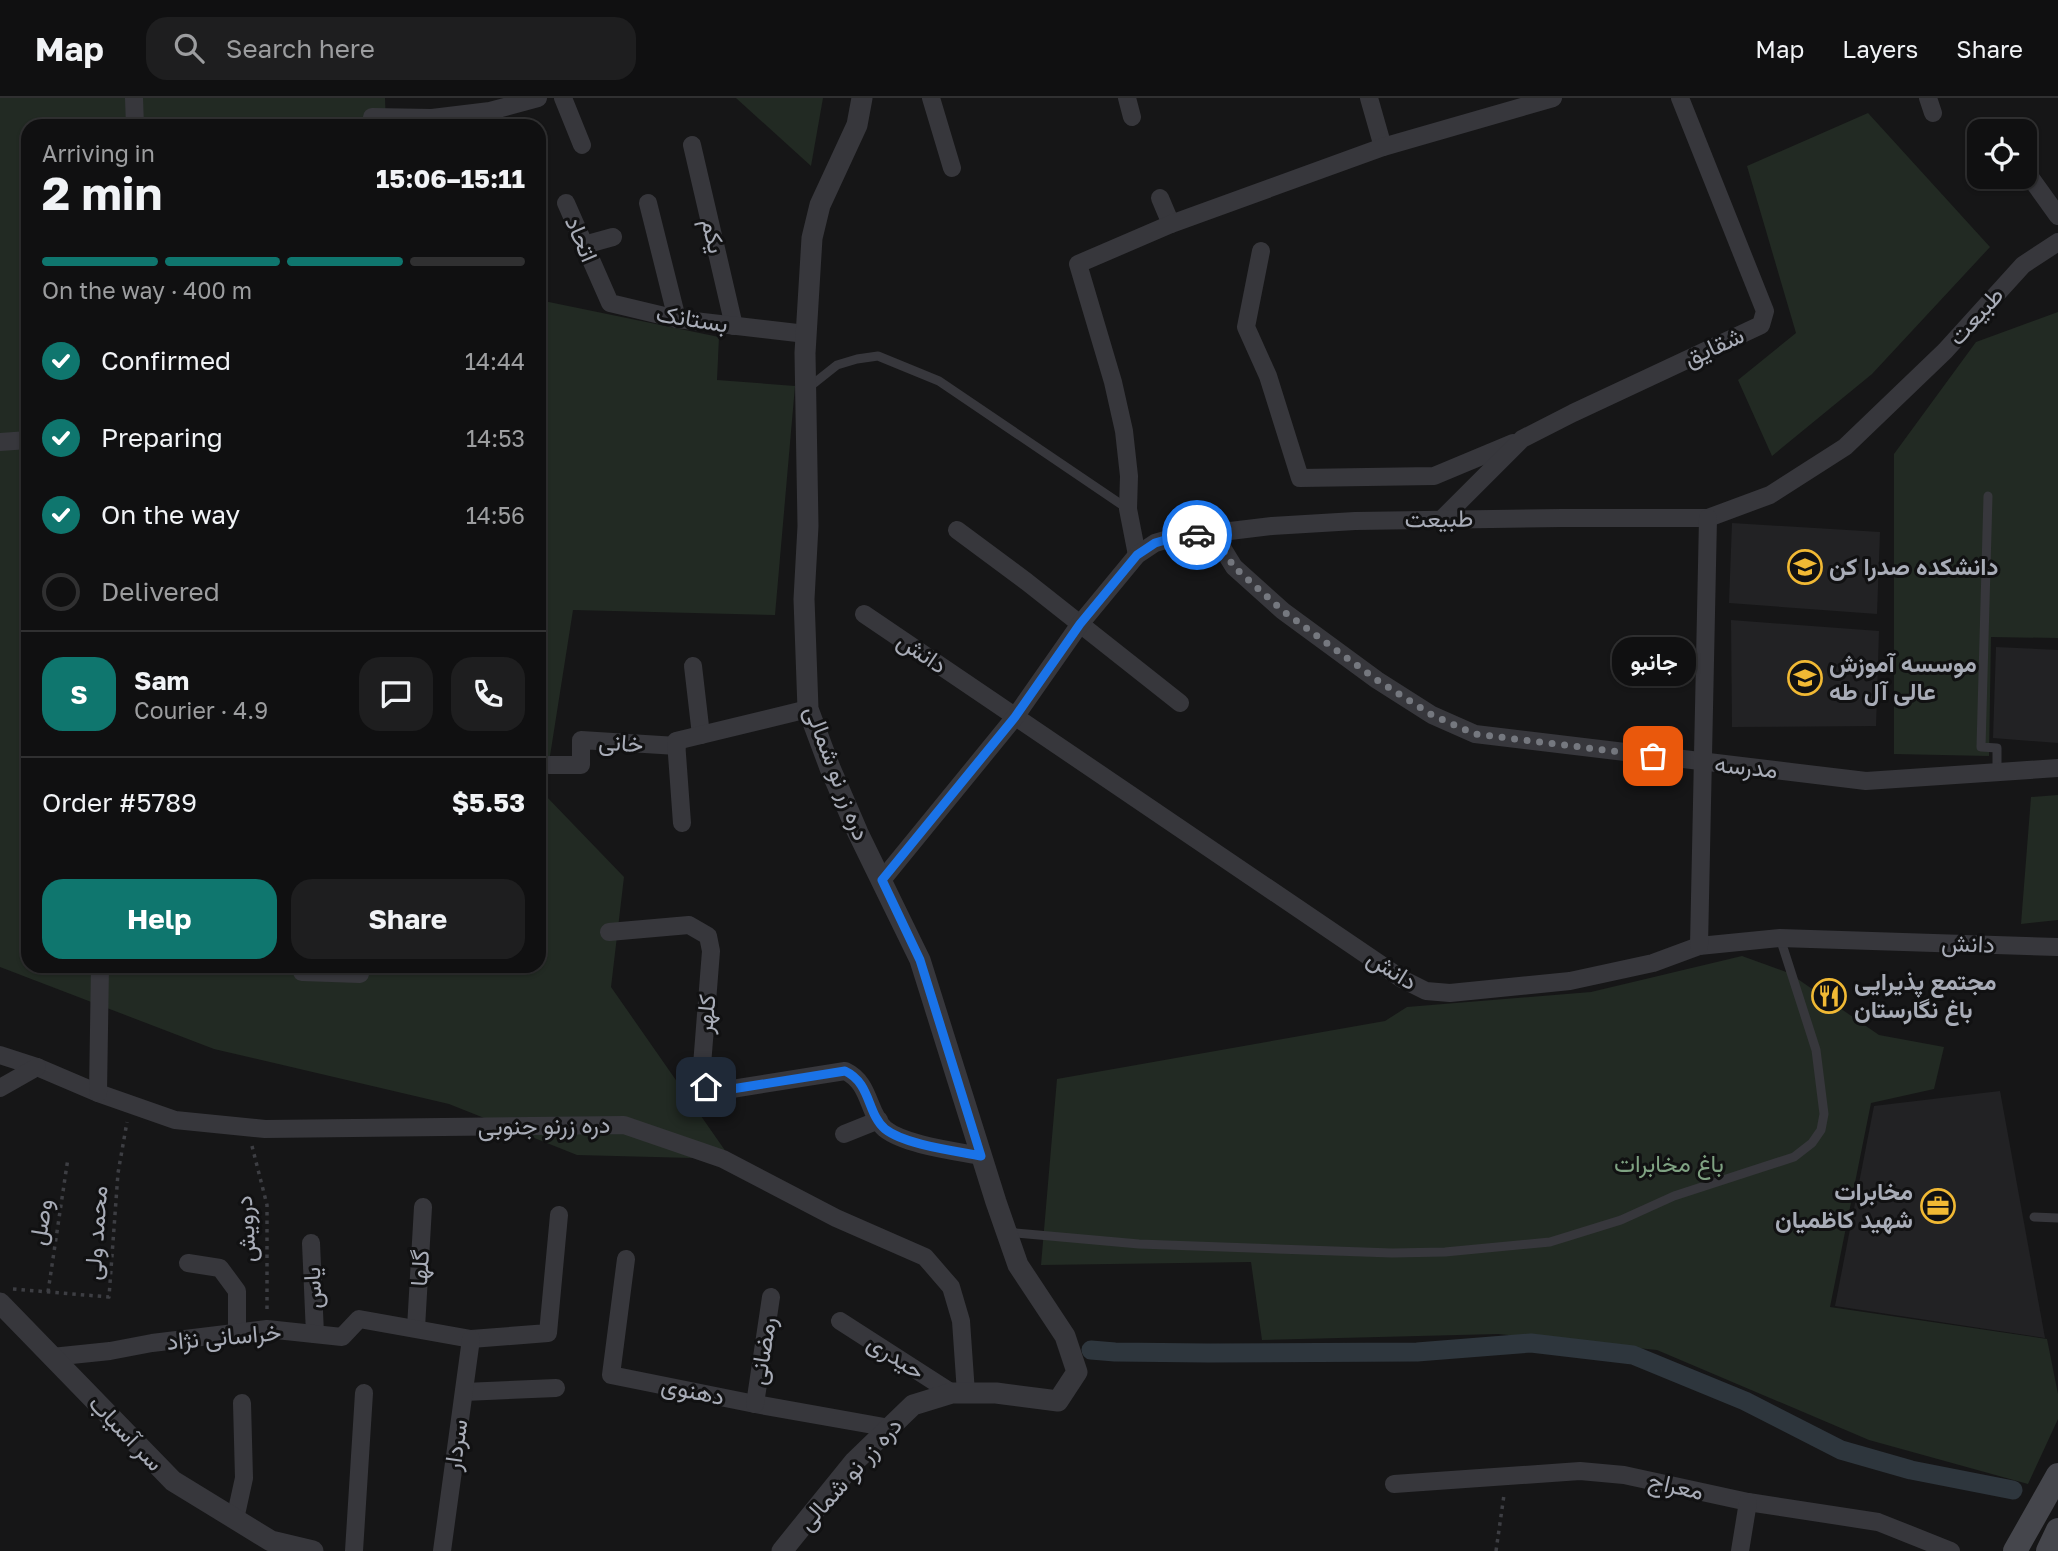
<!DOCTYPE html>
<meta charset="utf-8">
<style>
body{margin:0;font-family:"Golos Text",Vazirmatn,sans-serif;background:#1e1e1f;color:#f1f3f6;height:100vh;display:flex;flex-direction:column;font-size:26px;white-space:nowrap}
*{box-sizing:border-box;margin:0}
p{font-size:23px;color:#9c9d9f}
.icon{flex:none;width:38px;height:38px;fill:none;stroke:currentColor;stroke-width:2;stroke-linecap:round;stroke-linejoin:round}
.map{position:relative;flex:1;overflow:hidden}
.drawer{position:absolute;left:21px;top:21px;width:525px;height:854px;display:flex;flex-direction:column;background:#101011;border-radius:21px;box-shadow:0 2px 5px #0004,0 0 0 2px #303031}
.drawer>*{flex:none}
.buttons{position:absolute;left:1967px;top:21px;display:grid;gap:14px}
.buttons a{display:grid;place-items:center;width:70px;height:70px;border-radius:14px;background:#101011;box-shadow:0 2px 5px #0004,0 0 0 2px #303031;font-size:35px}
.pin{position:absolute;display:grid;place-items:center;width:60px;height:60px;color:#fff;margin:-30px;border-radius:14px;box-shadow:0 4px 10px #0006}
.courier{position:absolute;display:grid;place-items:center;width:70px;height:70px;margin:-35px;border:5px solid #1a73e8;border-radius:50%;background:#fff;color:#222;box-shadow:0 2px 9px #0007}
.bubble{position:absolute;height:49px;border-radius:21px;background:#101011;box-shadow:0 2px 5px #0004,0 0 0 2px #303031;font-size:23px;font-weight:700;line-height:49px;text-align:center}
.overview em{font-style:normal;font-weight:700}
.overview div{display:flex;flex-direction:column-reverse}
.overview{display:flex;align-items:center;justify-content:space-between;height:119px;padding:0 21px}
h1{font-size:46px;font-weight:700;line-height:52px}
.bar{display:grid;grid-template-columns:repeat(4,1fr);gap:10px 7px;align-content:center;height:84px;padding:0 21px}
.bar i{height:9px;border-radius:5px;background:#303031}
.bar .active{background:#0f766e}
.bar p{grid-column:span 4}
.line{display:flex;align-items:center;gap:18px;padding:0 21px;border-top:2px solid #303031}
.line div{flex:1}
.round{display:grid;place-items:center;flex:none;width:74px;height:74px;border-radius:21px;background:#1e1e1f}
ol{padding:0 21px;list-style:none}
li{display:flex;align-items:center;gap:21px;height:77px}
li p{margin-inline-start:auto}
li .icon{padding:7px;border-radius:50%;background:#0f766e;color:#fff;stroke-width:4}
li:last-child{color:#9c9d9f}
li i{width:38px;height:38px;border:4px solid #303031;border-radius:50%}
.button{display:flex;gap:14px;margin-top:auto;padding:14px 21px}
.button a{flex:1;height:80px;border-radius:21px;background:#0f766e;color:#fff;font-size:28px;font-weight:700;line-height:80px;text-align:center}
.button a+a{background:#1e1e1f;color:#f1f3f6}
header{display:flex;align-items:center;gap:42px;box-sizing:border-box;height:98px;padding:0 35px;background:#101011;border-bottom:2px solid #303031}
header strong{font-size:33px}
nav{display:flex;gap:38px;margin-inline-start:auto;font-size:24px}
.search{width:490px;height:63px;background:#1e1e1f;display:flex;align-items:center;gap:18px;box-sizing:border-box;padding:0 24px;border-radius:21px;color:#9c9d9f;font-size:26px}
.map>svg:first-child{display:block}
.built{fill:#222224}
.green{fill:#222a23}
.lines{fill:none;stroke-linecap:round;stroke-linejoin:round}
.canal{stroke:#2e363d;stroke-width:19}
.path{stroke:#3d3e43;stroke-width:3.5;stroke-dasharray:3.5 5;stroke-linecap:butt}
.service{stroke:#37373c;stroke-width:9}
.minor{stroke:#37373c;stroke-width:18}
.tertiary{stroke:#37373c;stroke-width:21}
.secondary{stroke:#45464c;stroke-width:24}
.done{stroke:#75787f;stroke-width:7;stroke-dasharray:0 12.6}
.route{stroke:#1a73e8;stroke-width:9}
.labels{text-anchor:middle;stroke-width:6;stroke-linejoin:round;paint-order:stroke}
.street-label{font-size:24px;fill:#a8acb7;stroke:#111112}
.poi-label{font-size:24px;font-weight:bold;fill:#a8acb7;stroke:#111112;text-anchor:start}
.park-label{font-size:24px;fill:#7fa282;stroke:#111112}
</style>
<header>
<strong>Map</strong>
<div class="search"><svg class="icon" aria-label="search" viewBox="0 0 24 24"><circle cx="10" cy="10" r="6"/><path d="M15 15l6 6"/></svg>Search here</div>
<nav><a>Map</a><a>Layers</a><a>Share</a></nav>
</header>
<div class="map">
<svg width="2058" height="1453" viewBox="0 0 2058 1453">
<rect width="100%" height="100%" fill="#161617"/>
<g class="built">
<path d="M1732 425 1880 434 1877 516 1729 505Z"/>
<path d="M1731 522 1879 533 1876 628 1732 629Z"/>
<path d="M1996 549 2058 552V645L1993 640Z"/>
<path d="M2000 993 2045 1240 1835 1208 1874 1008Z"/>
</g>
<g class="green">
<path d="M0 0H385L386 28H28V868H539V202L719 239 717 282 795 288 775 517 573 512 544 696 624 779 611 889 731 1061 577 1057 449 1006 214 951 0 869Z"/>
<path d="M736 0H823L811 68Z"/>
<path d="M1868 15 1990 149 1872 276 1772 358 1738 282 1796 235 1747 68Z"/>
<path d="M2058 214V540L1991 539 1989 658 1894 656V356L1976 244Z"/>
<path d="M2058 697V822L2021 826 2031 699Z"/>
<path d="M1742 858 1789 875 1879 937 1944 949 1934 991 1871 1005 1830 1209 2047 1241 2058 1296V1321L2028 1386 1869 1342 1657 1252 1498 1236 1262 1242 1251 1164 1041 1167 1057 981 1385 923 1407 909 1591 894Z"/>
</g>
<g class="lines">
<path class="canal" d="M1091 1252 1115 1254 1208 1255 1417 1254 1531 1245 1633 1257 1745 1303 1841 1352 1911 1372 2013 1392"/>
<g class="path">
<path d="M252 1048 267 1107V1214"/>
<path d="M13 1191 109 1199 118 1075 127 1024"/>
<path d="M48 1194 68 1060"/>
<path d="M1496 1453 1504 1397"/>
</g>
<g class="service">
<path d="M808 290 837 267 857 261 878 258 939 283 1128 411"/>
<path d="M1988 398 1981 649 1997 650V674"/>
<path d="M2034 1119 2058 1120"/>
<path d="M1006 1134 1139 1146 1392 1155 1445 1154 1550 1144 1621 1122 1674 1098 1794 1059 1812 1045 1821 1032 1824 1016 1816 952 1780 840"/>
</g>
<g class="minor">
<path d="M134 0 135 28"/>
<path d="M563 0 582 47"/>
<path d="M931 0 952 70"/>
<path d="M1127 0 1132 19"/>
<path d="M1369 0 1383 49"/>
<path d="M1928 0 1933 15"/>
<path d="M372 19 432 20 490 13 538 0"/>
<path d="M692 47 734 228"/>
<path d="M2025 72 2058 118"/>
<path d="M1160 100 1171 126"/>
<path d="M566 105 610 205 677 221 806 236"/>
<path d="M648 105 677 221"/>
<path d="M584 147 613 139"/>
<path d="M1261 153 1246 229 1268 278 1300 380 1434 378 1513 345"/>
<path d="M0 344 28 342"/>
<path d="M1442 421 1522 341 1573 315 1761 227 1765 213 1680 0"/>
<path d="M957 432 1027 484 1180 605"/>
<path d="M1213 435 1234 469 1283 513 1377 582 1432 617 1475 636 1866 683 2058 670"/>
<path d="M1137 457 1128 411 1129 378 1124 333 1113 284 1078 166 1171 126 1383 49 1553 0"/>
<path d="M864 516 1402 881 1426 893 1450 895 1570 883 1653 865 1699 848 1780 840 2058 849"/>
<path d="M693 568 701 637"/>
<path d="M549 667H581V642L677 648"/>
<path d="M682 725 676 643 808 611"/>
<path d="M882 782 1015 619 1080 526 1137 457 1155 445 1172 440 1272 428 1355 423 1562 420H1708L1770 397 1845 349 1945 253 2023 167 2058 144"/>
<path d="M609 834 689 827 708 838 711 853 701 980 706 989 713 994 845 973C871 985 867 1015 885 1031 905 1047 956 1053 981 1058"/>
<path d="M1699 848 1708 420"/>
<path d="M302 874 360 876 361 868"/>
<path d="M0 957 37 969 98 995 175 1022 265 1031 624 1027 723 1061 836 1120 925 1159 951 1189 961 1223 966 1295"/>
<path d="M0 990 37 969"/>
<path d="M98 995 100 868"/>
<path d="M844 1036 879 1022"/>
<path d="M311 1145 315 1236"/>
<path d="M626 1161 611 1277 755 1306 890 1330"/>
<path d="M188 1165 220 1170 237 1193V1236"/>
<path d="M840 1223 952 1295"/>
<path d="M416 1230 423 1109"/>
<path d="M52 1259 110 1253 152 1245 267 1231 342 1239 359 1221 471 1241 548 1235 559 1117"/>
<path d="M464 1294 556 1290"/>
<path d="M755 1306 771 1199"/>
<path d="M1394 1386 1580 1373 1624 1377 1748 1404 1878 1424 1951 1453"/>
<path d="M235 1421 244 1380 242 1305"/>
<path d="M354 1453 364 1295"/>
<path d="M442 1453 471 1241"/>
<path d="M1740 1453 1748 1404"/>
</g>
<g class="tertiary">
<path d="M0 1205 173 1383 271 1443 313 1453"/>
<path d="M782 1453 854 1364 913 1307 952 1295H996L1058 1303 1077 1274 1065 1238 1018 1167 996 1104 920 862 858 735 830 670 808 611 804 501 808 428 805 255 812 140 820 107 857 27 862 0"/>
</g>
<g class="secondary">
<path d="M2015 1453 2058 1377"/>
<path d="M2048 1453 2058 1432"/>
</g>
</g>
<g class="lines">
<path class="done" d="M1197 437 1213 435 1234 469 1283 513 1377 582 1432 617 1475 636 1653 658"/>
<path class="route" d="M706 989 713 994 845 973C871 985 867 1016 885 1031 905 1047 956 1053 981 1058L920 862 882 782 1015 619 1080 526 1137 457 1155 445 1172 440 1197 437"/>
</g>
<defs>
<g id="university-ring" transform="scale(1.75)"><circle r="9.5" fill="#111112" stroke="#f1b934" stroke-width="1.5"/><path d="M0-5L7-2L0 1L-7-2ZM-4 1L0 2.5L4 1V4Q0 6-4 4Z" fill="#f1b934"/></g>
<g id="restaurant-ring" transform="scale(1.75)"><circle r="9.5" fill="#111112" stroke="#f1b934" stroke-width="1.5"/><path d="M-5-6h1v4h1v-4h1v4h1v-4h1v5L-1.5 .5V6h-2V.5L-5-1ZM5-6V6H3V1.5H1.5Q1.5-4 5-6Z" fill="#f1b934"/></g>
<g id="office-ring" transform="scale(1.75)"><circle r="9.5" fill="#111112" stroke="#f1b934" stroke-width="1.5"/><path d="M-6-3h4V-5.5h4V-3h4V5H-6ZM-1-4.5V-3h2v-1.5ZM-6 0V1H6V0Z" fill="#f1b934"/></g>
</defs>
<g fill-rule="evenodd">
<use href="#university-ring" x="1805" y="469"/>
<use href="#university-ring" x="1805" y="580"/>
<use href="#restaurant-ring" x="1829" y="898"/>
<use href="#office-ring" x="1938" y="1108"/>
</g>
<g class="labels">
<g class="street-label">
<text transform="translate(713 138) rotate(77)" y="8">یکم</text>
<text transform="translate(581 141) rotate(67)" y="8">اتحاد</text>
<text transform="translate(1976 218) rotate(-48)" y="8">طبیعت</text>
<text transform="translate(692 221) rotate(9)" y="8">بستانک</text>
<text transform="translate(1714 249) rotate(-25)" y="8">شقایق</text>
<text transform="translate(1439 421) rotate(-1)" y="8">طبیعت</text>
<text transform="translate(922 555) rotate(34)" y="8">دانش</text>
<text transform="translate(621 645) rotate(4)" y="8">خانی</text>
<text transform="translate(1746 669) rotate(6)" y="8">مدرسه</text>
<text transform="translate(837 675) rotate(69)" y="8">دره زر نو شمالی</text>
<text transform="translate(1968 846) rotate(2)" y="8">دانش</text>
<text transform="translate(1392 872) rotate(32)" y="8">دانش</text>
<text transform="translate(706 916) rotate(-85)" y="8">کلهر</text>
<text transform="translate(544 1028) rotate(-1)" y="8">دره زرنو جنوبی</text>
<text transform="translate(41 1124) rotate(-81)" y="8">وصل</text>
<text transform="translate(246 1131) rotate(-94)" y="8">درویش</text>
<text transform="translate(96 1135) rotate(-86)" y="8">محمد ولی</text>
<text transform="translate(420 1170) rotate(-87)" y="8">گلها</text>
<text transform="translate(313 1190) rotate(-93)" y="8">یاس</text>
<text transform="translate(224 1239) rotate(-5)" y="8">خراسانی نژاد</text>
<text transform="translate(763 1253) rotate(-81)" y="8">رمضانی</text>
<text transform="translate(896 1259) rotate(33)" y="8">حیدری</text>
<text transform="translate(693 1293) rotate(12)" y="8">دهنوی</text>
<text transform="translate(126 1335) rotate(46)" y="8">سر آسیاب</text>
<text transform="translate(456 1347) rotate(-82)" y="8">سردار</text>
<text transform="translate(850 1376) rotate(-48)" y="8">دره زر نو شمالی</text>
<text transform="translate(1676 1388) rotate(13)" y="8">معراج</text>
</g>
<g class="poi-label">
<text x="1829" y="477">دانشکده صدرا کن</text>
<text x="1829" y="574">موسسه آموزش<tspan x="1829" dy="28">عالی آل طه</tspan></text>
<text x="1854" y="892">مجتمع پذیرایی<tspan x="1854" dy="28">باغ نگارستان</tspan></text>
<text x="1913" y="1102" text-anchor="end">مخابرات<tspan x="1913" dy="28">شهید کاظمیان</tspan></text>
</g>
<g class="park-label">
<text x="1669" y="1074">باغ مخابرات</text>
</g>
</g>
</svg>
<div class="buttons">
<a><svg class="icon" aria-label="locate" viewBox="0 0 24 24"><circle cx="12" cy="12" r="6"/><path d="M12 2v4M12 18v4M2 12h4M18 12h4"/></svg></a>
</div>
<div class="pin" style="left:1653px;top:658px;background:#ea580c"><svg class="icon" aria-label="bag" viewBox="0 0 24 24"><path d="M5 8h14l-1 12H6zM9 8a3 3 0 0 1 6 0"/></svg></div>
<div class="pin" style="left:706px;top:989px;background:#1f2937"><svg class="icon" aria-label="home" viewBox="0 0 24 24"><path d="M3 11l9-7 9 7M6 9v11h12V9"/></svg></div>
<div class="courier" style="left:1197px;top:437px"><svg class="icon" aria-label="car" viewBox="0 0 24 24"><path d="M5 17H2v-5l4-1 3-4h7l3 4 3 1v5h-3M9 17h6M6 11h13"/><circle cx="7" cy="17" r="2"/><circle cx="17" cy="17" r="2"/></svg></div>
<div class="bubble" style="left:1612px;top:539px;width:84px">جانبو</div>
<section class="drawer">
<div class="overview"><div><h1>2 min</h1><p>Arriving in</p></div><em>15:06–15:11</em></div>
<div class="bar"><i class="active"></i><i class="active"></i><i class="active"></i><i></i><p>On the way · 400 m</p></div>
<ol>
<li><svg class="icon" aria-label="check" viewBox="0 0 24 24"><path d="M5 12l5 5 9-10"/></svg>Confirmed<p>14:44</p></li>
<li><svg class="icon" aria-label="check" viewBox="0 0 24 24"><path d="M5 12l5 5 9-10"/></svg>Preparing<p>14:53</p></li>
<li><svg class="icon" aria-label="check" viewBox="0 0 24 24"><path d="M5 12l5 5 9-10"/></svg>On the way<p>14:56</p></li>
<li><i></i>Delivered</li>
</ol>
<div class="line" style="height:126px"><b class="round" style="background:#0f766e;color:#fff">S</b><div><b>Sam</b><p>Courier · 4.9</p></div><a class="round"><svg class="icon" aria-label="chat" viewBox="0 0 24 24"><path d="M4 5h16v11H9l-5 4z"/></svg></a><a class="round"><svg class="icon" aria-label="phone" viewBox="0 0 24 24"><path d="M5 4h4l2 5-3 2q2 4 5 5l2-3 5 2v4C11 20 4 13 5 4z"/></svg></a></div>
<div class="line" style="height:91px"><div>Order #5789</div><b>$5.53</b></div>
<div class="button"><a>Help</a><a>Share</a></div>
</section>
</div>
